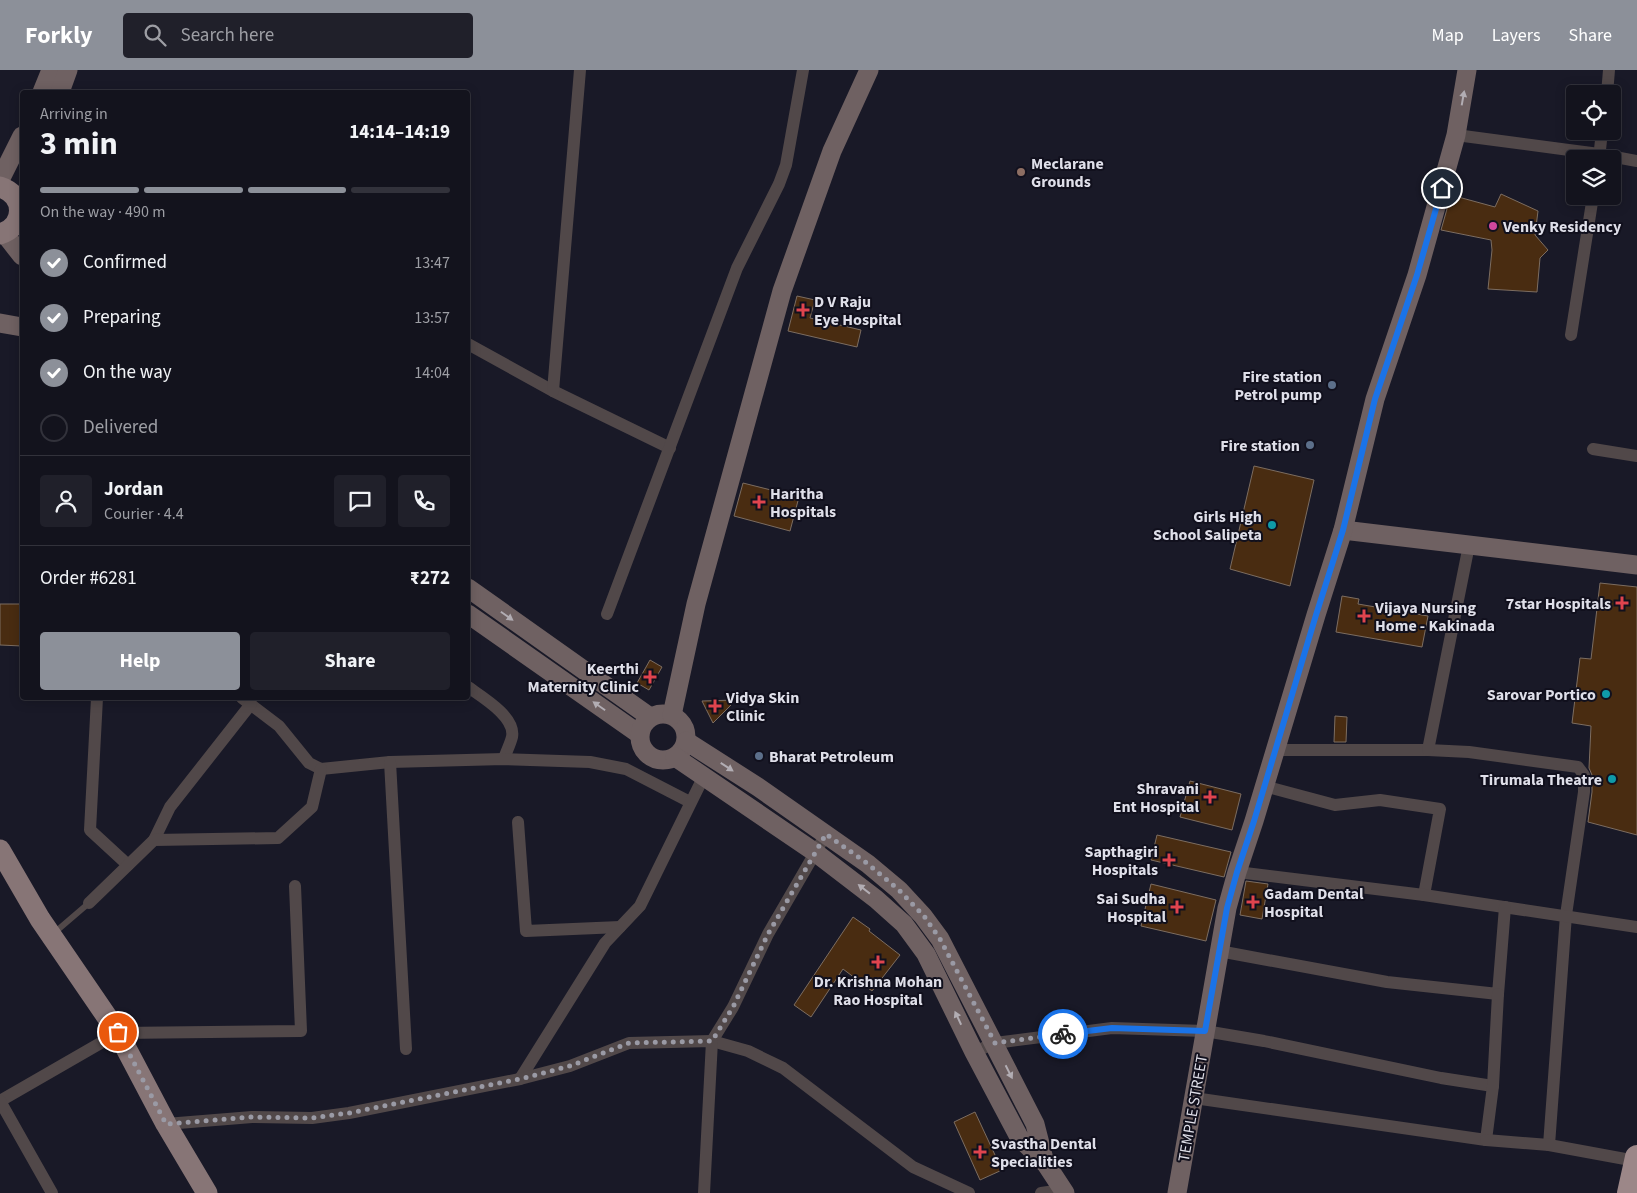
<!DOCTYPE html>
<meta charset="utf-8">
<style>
body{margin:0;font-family:"Source Sans 3",sans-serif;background:#20202a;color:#f1f3f6;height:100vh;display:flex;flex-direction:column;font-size:19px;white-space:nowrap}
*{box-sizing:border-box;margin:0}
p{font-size:16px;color:#9d9ea4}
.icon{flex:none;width:28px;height:28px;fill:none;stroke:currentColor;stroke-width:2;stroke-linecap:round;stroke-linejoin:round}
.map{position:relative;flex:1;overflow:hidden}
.panel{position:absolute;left:20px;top:20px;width:450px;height:610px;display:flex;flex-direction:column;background:#13131d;border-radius:5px;box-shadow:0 2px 12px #0003,0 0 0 1px #32323b}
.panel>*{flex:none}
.controls{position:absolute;left:1566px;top:15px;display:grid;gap:10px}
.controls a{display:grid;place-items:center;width:55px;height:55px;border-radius:5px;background:#13131d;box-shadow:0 2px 12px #0003,0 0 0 1px #32323b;font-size:25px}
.pin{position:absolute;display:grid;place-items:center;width:42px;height:42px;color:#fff;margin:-21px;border:2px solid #fff;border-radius:50%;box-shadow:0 1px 5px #0007}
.courier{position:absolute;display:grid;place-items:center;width:50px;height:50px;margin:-25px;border:4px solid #1a73e8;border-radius:50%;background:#fff;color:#222;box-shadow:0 1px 6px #0007}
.summary em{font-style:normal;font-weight:700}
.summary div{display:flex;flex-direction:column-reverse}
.summary{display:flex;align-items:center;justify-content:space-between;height:85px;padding:0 20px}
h1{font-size:32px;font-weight:700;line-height:38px}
.bar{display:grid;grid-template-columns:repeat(4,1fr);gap:8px 5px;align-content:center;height:60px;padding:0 20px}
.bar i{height:6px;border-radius:4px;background:#32323b}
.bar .current{background:#8c9099}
.bar p{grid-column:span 4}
.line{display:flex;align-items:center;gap:12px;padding:0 20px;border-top:1px solid #32323b}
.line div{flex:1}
.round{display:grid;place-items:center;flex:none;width:52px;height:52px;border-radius:5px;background:#20202a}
ol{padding:0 20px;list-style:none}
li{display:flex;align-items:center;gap:15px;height:55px}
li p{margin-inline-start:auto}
li .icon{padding:5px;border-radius:50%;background:#8c9099;color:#fff;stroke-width:4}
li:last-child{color:#9d9ea4}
li i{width:28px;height:28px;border:2px solid #32323b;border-radius:50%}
.action{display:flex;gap:10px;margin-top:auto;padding:10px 20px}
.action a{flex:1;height:58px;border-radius:5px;background:#8c9099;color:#fff;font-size:20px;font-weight:700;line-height:58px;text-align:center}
.action a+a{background:#20202a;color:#f1f3f6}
header{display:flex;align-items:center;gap:30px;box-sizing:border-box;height:70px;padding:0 25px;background:#8c9099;color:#fff}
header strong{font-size:24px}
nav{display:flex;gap:28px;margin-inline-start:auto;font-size:18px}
.search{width:350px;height:45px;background:#20202a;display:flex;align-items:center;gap:12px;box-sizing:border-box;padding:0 18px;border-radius:5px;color:#9d9ea4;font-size:19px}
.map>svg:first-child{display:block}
.building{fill:#492c11;stroke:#7c6d61}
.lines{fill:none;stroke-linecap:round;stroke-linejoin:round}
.lane{stroke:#514849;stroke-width:6}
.street{stroke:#514849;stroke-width:12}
.secondary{stroke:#6f6162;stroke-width:19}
.primary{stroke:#877576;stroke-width:21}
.highway{stroke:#9c8788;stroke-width:24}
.oneway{fill:#b2adb3}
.done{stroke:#9a9aa5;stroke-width:5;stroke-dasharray:0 9}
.route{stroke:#1a73e8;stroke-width:6}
.education-dot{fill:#8d6e63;stroke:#11101d;stroke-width:2}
.hotel-dot{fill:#d1479c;stroke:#11101d;stroke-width:2}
.health-dot{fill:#e0444e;stroke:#11101d;stroke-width:2}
.service-dot{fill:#5c6f8a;stroke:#11101d;stroke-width:2}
.culture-dot{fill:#0f9aa8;stroke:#11101d;stroke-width:2}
.labels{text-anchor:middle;stroke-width:4;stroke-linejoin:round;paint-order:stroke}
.poi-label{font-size:16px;font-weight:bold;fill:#dfdfe9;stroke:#11101d;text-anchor:end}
.street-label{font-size:16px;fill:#dfdfe9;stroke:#11101d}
</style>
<header>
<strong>Forkly</strong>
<div class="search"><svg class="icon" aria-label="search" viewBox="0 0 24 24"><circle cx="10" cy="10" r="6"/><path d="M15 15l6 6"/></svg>Search here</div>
<nav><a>Map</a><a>Layers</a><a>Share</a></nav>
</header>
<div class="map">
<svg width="1637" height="1123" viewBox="0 0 1637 1123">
<rect width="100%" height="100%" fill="#191927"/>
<g class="building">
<path d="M1501 124 1538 141 1535 165 1548 180 1540 188 1537 222 1488 219 1492 180 1491 170 1441 160 1451 125 1495 137Z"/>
<path d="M797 226 815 230 810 248 861 260 857 277 788 261Z"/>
<path d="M1254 396 1314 410 1290 516 1230 499Z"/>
<path d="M743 413 799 427 790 461 734 446Z"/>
<path d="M1600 513 1637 517V765L1588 752 1592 722V705L1589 698 1591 656 1572 653 1580 588 1591 589Z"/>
<path d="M1342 526 1359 529 1358 534 1428 546 1422 577 1336 562Z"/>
<path d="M0 534H22V576L0 575Z"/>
<path d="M650 590 662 597 649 620 637 613Z"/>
<path d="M736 630 713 653 702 631Z"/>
<path d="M1335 646 1347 647 1346 672H1334Z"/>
<path d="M1190 711 1241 724 1232 760 1180 747Z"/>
<path d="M1157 765 1231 782 1224 807 1151 790Z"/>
<path d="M1246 811 1268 814 1262 849 1240 845Z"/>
<path d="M1151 814 1216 830 1206 871 1141 856Z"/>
<path d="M853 847 870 859 869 861 900 885 872 921 843 899 811 947 794 935Z"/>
<path d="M975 1042 1002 1100 980 1110 954 1052Z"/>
</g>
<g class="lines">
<path class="lane" d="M54 863 89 833"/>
<g class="street">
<path d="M1607 24 1609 0"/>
<path d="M1456 65 1599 84 1637 91"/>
<path d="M1599 89 1602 61"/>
<path d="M1571 265 1593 126"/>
<path d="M468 274 553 321 670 378"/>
<path d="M553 321 580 0"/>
<path d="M1593 379 1637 386"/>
<path d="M607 544 737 198 779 114 786 95 803 0"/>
<path d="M468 617C482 627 516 647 512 667 510 675 506 682 504 689"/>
<path d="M97 628 90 760 128 795"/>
<path d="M242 628 279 656 309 693 321 699 390 692 504 689 590 692 626 699 690 732"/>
<path d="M1275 680H1428L1469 682 1578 697 1584 705V722L1566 845 1549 1075"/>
<path d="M1428 680 1469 475"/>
<path d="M390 692 406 979"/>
<path d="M1264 716 1335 735 1380 730 1440 739 1424 825"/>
<path d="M518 752 526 861 620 857"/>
<path d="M826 764 768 864 733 937 712 971 748 981 783 998 913 1097 969 1123"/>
<path d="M154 770 170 737 251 634"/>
<path d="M1237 802 1424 825 1637 857"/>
<path d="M89 833 154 770 278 768 312 737 321 699"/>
<path d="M1219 881 1387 912 1498 924 1505 837"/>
<path d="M974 982 995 973 1112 958 1205 961 1264 971 1441 1008 1493 1016"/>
<path d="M520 1009 605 873 640 836 703 708"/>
<path d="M1194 1028 1486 1070 1493 1016 1498 924"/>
<path d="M0 1031 118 963 301 961 295 816"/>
<path d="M0 1031 52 1123"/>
<path d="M166 1054 252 1047 312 1048 349 1043 520 1009 570 996 629 973 712 971 704 1123"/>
<path d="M1486 1070 1549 1075 1636 1091"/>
<path d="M1041 1123 1062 1120"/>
</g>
<g class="secondary">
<path d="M42 22 51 0"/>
<path d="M60 22 68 0"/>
<path d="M0 110 22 66"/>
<path d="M4 163 22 186"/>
<path d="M0 253 22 257"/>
<path d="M1343 460 1637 495"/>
<path d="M468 518 650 647"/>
<path d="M468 544 639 664"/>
<circle cx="663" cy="667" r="23"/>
<path d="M672 645 696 534 782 221 832 81 869 0"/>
<path d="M686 671 758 717 868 794 899 820 923 846 940 869 1035 1054 1045 1093"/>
<path d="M675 687 816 783 876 829 904 854 926 884 974 982 1019 1067 1046 1094 1065 1123"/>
<path d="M1177 1123 1227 838 1237 802 1254 751 1316 545 1343 460 1375 329 1417 205 1456 65 1467 0"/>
</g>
<g class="primary">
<path d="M0 117C26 125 26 156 0 164"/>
<path d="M0 780 40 849 118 963 166 1054 207 1123"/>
</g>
<path class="highway" d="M1629 1123 1637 1087"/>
</g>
<defs><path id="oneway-solid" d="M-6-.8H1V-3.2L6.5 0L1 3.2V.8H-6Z" transform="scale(1.25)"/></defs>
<g class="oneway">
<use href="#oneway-solid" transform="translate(1463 28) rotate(-80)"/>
<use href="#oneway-solid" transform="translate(507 546) rotate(35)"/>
<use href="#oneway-solid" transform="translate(599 636) rotate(-145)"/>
<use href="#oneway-solid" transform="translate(727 697) rotate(33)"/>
<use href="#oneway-solid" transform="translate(864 819) rotate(-142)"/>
<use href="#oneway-solid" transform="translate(958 948) rotate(-115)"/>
<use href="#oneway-solid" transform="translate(1009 1002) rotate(63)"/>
</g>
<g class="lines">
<path class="done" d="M118 962 166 1054 252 1047 312 1048 349 1043 520 1009 570 996 629 973 712 971 733 937 768 864 826 764 868 794 899 820 924 846 940 869 995 973 1063 964"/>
<path class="route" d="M1063 964 1112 958 1205 961 1227 838 1237 802 1254 751 1316 545 1343 460 1375 329 1417 205 1442 118"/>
</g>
<circle class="education-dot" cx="1021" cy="102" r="5"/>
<circle class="hotel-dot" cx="1493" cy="156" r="5"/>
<g class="health-dot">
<path d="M800.5 232.5h5v5h5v5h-5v5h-5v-5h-5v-5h5z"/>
<path d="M756.5 424.5h5v5h5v5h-5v5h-5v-5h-5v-5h5z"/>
<path d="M1619.5 525.5h5v5h5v5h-5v5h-5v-5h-5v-5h5z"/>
<path d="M1361.5 538.5h5v5h5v5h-5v5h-5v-5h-5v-5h5z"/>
<path d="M647.5 599.5h5v5h5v5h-5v5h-5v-5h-5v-5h5z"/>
<path d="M712.5 628.5h5v5h5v5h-5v5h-5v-5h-5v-5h5z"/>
<path d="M1207.5 719.5h5v5h5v5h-5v5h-5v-5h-5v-5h5z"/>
<path d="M1166.5 782.5h5v5h5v5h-5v5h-5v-5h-5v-5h5z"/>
<path d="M1250.5 824.5h5v5h5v5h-5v5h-5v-5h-5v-5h5z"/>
<path d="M1174.5 829.5h5v5h5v5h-5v5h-5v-5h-5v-5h5z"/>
<path d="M875.5 884.5h5v5h5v5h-5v5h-5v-5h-5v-5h5z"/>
<path d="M977.5 1074.5h5v5h5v5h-5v5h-5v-5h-5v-5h5z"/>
</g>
<g class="service-dot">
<circle cx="1332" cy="315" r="5"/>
<circle cx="1310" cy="375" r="5"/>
<circle cx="759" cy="686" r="5"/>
</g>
<g class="culture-dot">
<circle cx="1272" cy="455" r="5"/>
<circle cx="1606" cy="624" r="5"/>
<circle cx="1612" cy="709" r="5"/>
</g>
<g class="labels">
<g class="poi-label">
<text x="1031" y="99" text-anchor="start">Meclarane<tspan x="1031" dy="18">Grounds</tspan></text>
<text x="1503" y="162" text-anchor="start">Venky Residency</text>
<text x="814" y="237" text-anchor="start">D V Raju<tspan x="814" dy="18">Eye Hospital</tspan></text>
<text x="1322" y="312">Fire station<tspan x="1322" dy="18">Petrol pump</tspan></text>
<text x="1300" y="381">Fire station</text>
<text x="770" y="429" text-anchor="start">Haritha<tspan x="770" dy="18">Hospitals</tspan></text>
<text x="1262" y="452">Girls High<tspan x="1262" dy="18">School Salipeta</tspan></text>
<text x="1611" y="539">7star Hospitals</text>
<text x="1375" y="543" text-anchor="start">Vijaya Nursing<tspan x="1375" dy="18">Home - Kakinada</tspan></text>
<text x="639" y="604">Keerthi<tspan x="639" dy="18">Maternity Clinic</tspan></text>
<text x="1596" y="630">Sarovar Portico</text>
<text x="726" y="633" text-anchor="start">Vidya Skin<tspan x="726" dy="18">Clinic</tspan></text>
<text x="769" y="692" text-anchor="start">Bharat Petroleum</text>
<text x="1602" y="715">Tirumala Theatre</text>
<text x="1199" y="724">Shravani<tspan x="1199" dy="18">Ent Hospital</tspan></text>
<text x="1158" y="787">Sapthagiri<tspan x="1158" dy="18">Hospitals</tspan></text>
<text x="1264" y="829" text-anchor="start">Gadam Dental<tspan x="1264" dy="18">Hospital</tspan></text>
<text x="1166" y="834">Sai Sudha<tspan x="1166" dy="18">Hospital</tspan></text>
<text x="878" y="917" text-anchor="middle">Dr. Krishna Mohan<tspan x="878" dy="18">Rao Hospital</tspan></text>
<text x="991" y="1079" text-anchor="start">Svastha Dental<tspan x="991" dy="18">Specialities</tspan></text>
</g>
<g class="street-label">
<text transform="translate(1192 1038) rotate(-80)" y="6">TEMPLE STREET</text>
</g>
</g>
</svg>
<div class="controls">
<a><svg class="icon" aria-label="locate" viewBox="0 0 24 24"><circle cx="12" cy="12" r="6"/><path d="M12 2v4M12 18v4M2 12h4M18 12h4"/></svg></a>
<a><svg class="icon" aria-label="layers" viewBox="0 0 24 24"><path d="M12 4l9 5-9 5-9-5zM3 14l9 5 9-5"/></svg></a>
</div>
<div class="pin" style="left:118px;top:962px;background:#ea580c"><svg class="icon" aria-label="bag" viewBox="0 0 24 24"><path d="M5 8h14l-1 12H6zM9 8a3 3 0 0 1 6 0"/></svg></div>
<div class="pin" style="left:1442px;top:118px;background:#1f2937"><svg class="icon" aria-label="home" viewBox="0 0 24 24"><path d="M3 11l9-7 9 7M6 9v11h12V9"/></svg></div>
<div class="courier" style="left:1063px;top:964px"><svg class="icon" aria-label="bike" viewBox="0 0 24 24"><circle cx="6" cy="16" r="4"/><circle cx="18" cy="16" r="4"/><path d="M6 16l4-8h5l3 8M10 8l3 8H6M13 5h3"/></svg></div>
<section class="panel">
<div class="summary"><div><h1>3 min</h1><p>Arriving in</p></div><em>14:14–14:19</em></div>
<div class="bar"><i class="current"></i><i class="current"></i><i class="current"></i><i></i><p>On the way · 490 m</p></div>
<ol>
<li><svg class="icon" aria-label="check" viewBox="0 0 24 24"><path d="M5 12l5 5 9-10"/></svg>Confirmed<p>13:47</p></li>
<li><svg class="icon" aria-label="check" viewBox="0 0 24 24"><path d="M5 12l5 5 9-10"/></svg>Preparing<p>13:57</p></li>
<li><svg class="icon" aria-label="check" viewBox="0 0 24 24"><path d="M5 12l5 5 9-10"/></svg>On the way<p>14:04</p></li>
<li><i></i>Delivered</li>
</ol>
<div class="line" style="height:90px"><a class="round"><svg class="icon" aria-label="person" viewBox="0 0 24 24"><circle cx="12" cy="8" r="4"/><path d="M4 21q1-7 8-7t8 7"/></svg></a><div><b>Jordan</b><p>Courier · 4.4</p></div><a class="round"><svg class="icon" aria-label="chat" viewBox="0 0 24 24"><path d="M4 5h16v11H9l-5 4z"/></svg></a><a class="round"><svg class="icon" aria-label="phone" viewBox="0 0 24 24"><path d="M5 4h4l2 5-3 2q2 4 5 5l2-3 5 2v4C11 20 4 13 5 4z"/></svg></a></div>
<div class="line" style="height:65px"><div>Order #6281</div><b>₹272</b></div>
<div class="action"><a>Help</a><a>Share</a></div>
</section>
</div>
